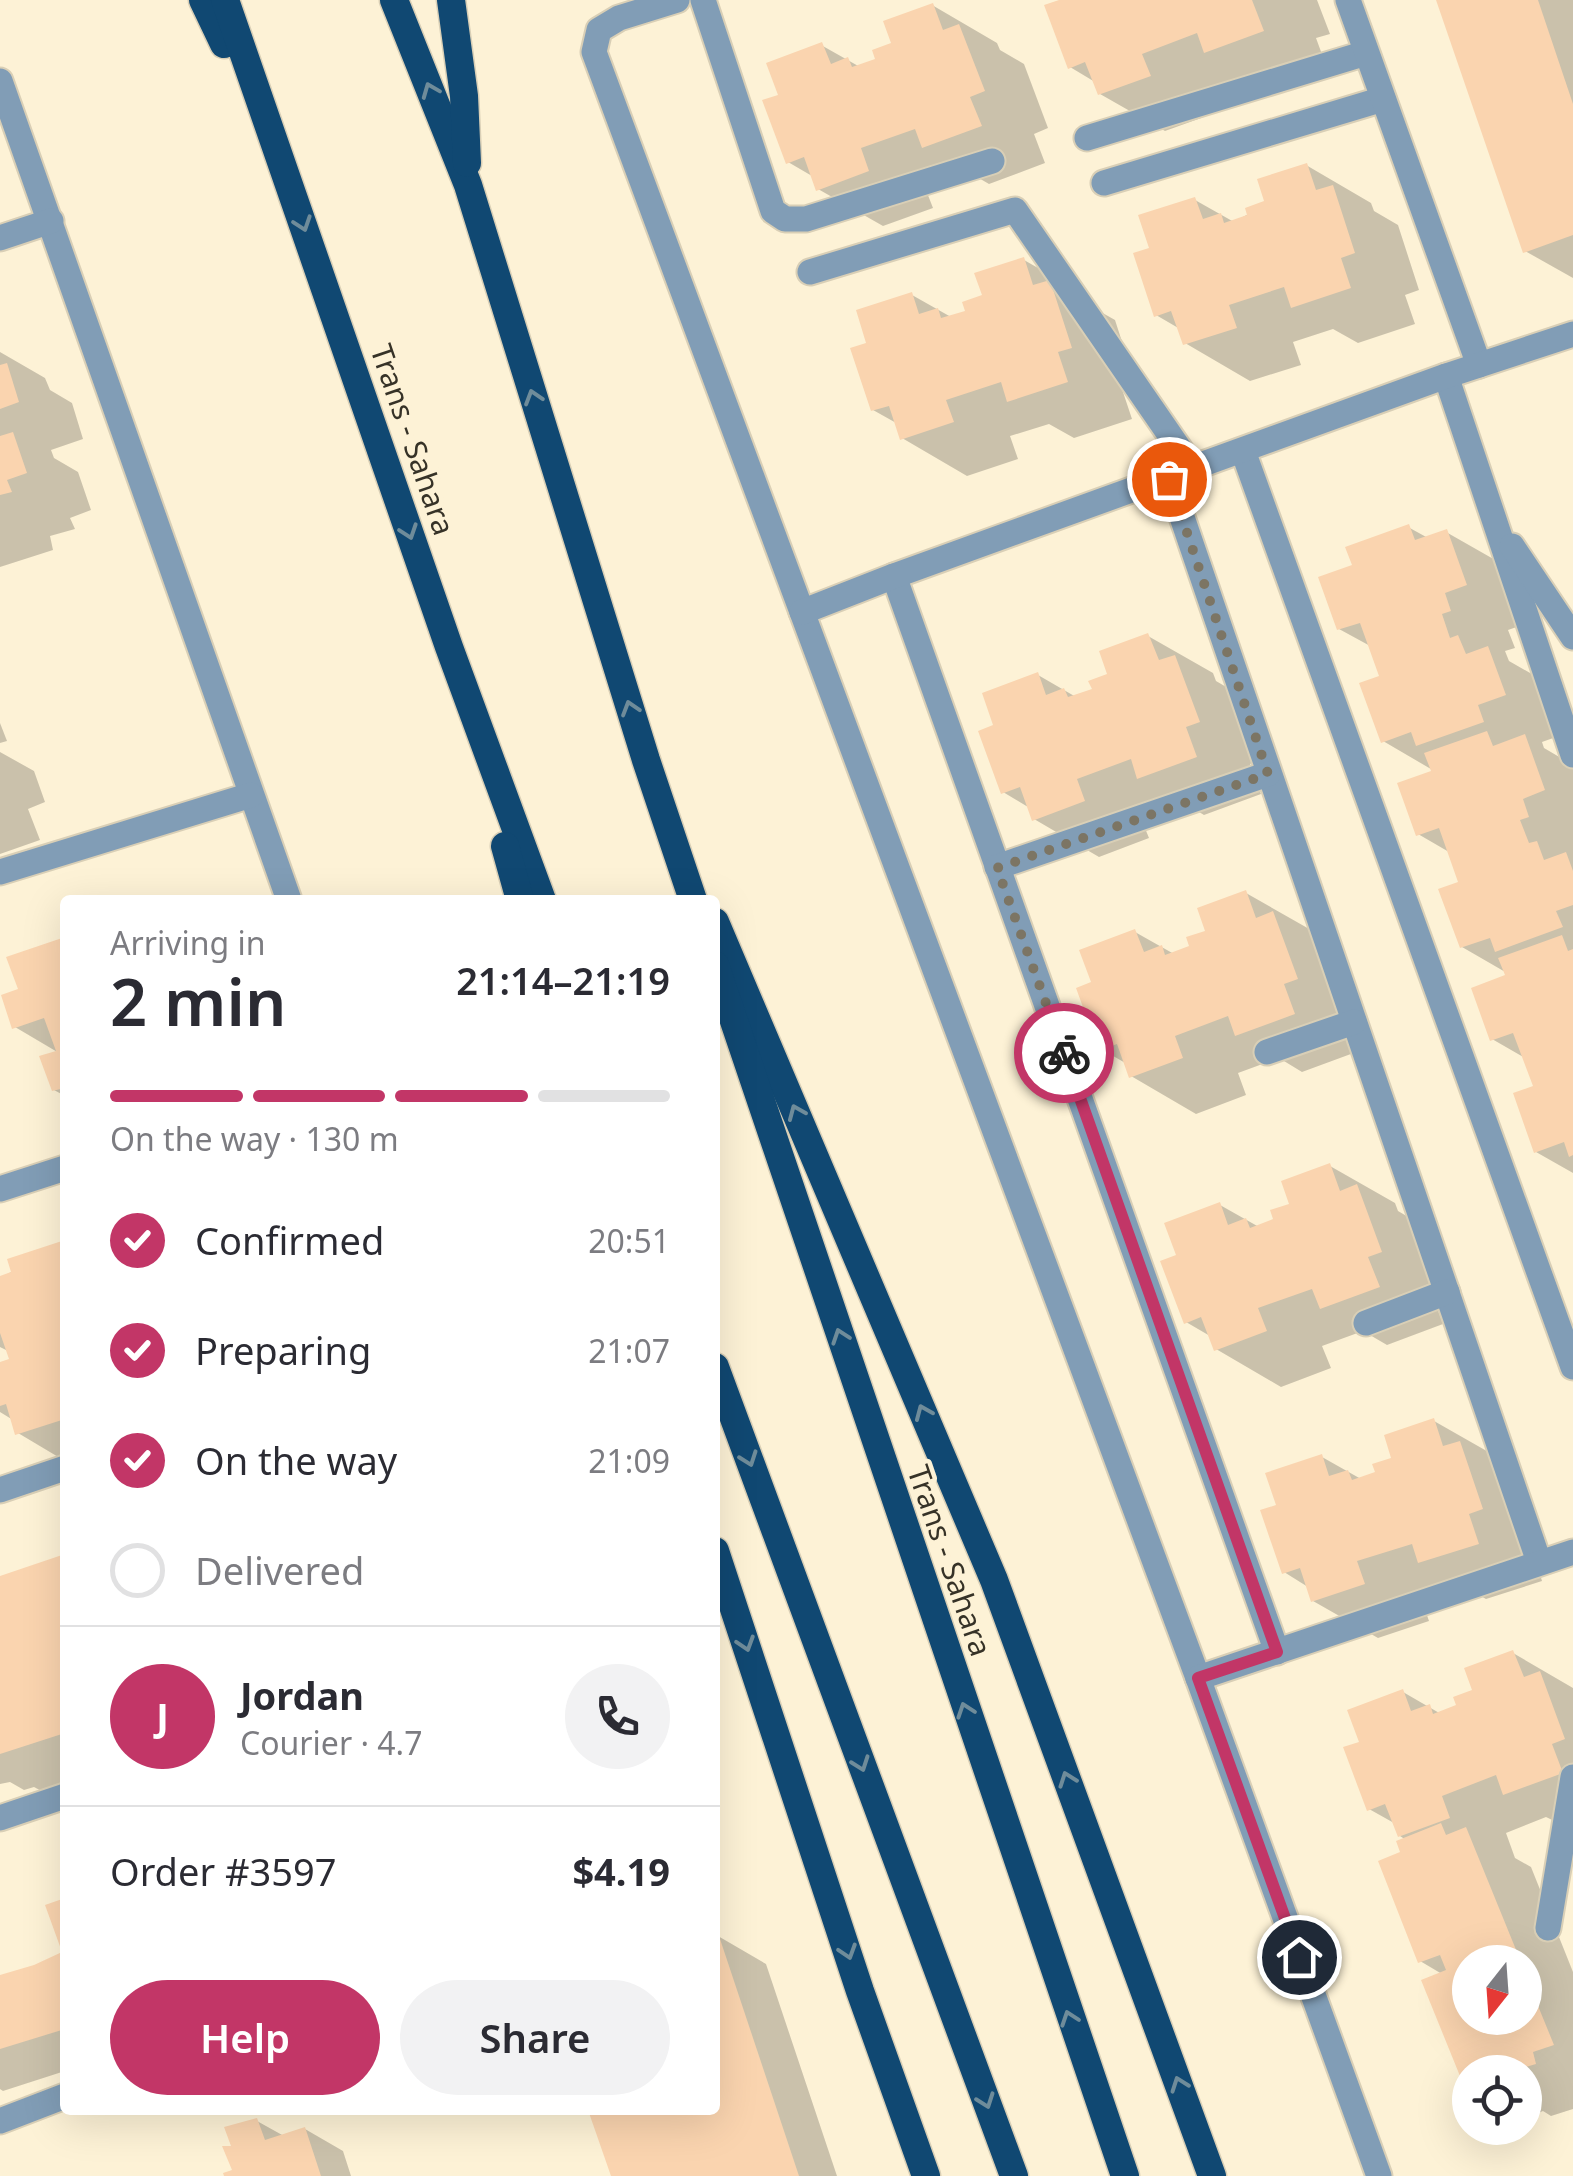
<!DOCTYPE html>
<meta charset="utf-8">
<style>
body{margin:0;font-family:"Noto Sans",sans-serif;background:#f2f2f3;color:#2b2b33;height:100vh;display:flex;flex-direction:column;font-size:38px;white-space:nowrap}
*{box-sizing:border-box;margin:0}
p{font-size:32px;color:#7c7c81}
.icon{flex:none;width:55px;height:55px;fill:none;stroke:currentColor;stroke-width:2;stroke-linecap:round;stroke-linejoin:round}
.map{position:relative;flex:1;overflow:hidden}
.details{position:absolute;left:60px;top:895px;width:660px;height:1220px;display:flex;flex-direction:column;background:#fff;border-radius:10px;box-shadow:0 10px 40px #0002}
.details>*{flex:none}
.needle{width:65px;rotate:197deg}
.controls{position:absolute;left:1452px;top:1945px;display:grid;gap:20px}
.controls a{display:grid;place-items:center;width:90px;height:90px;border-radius:50%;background:#fff;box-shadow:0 10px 40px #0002;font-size:50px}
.pin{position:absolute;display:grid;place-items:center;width:85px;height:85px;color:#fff;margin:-42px;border:5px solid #fff;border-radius:50%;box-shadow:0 2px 10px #0007}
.courier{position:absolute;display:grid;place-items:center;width:100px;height:100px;margin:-50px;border:8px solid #c23667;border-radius:50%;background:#fff;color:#222;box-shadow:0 2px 12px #0007}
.summary em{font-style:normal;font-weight:600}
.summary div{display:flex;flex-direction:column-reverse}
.summary{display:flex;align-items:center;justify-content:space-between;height:170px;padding:0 50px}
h1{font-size:65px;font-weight:600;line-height:75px}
.bar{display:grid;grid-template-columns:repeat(4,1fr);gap:15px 10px;align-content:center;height:120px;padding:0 50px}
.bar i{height:12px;border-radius:8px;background:#e1e1e2}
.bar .current{background:#c23667}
.bar p{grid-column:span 4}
.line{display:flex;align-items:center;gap:25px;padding:0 50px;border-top:2px solid #e1e1e2}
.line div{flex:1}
.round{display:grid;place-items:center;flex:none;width:105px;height:105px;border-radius:52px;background:#f2f2f3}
ol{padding:0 50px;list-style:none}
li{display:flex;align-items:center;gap:30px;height:110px}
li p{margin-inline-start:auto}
li .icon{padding:10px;border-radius:50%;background:#c23667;color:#fff;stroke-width:4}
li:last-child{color:#7c7c81}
li i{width:55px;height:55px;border:5px solid #e1e1e2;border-radius:50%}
.button{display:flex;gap:20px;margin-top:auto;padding:20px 50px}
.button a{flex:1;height:115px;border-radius:60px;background:#c23667;color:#fff;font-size:40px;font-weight:600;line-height:115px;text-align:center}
.button a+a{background:#f2f2f3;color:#2b2b33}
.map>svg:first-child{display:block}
.shadow{fill:#0003;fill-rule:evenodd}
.building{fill:#fad4af}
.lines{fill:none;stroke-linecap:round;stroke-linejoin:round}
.service-casing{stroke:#d9cfb6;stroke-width:29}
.minor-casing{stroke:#d9cfb6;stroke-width:29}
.tertiary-casing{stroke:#d9cfb6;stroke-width:29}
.trunk-casing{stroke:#d9cfb6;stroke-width:31}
.service{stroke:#819db6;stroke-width:25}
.minor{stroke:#819db6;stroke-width:25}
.tertiary{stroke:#819db6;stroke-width:25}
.trunk{stroke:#104872;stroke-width:28}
.oneway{stroke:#6f8c9a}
.done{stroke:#7c7564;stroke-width:10;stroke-dasharray:0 18}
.route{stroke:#c23667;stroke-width:12}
.labels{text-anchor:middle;stroke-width:9;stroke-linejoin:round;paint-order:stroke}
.street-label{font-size:30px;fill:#363227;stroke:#fdf2d6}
</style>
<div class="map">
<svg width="1573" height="2176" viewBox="0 0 1573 2176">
<rect width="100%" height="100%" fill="#fdf2d6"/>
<g class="shadow">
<path d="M1063 0H1317L1330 34 1316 38 1327 68 1271 89 1247 75 1206 91 1215 113 1165 131 1100 94 1095 82 1070 67Z"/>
<path d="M1439 0H1573V278L1525 251Z"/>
<path d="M932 5 997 43 1000 50 1024 64 1048 128 1034 134 1045 163 989 184 965 170 924 185 933 208 883 226 818 189 812 176 788 162 781 96 821 45 860 67 878 60Z"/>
<path d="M1306 165 1371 203 1374 211 1398 225 1419 290 1405 295 1415 324 1358 343 1333 329 1293 342 1301 365 1250 381 1185 343 1180 329 1156 315 1152 249 1195 200 1234 222 1268 203Z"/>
<path d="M1024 260 1089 297 1092 307 1115 320 1136 385 1122 389 1132 419 1074 438 1049 424 1010 436 1018 459 967 476 902 438 898 424 873 410 869 344 912 295 951 317 968 312Z"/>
<path d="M0 352 45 378 50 390 72 403 83 439 51 450 54 458 78 472 91 510 70 518 75 529 50 536 53 550 0 567Z"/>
<path d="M1408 527 1428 538 1446 532 1511 569 1531 622 1508 630 1515 648 1505 651 1509 661 1553 686 1570 732 1542 742 1544 748 1573 765V1173L1536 1152V1088L1525 1058 1492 1039 1507 973 1462 947 1461 884 1449 852 1418 834 1436 772 1383 741 1382 677 1372 647 1339 629 1355 566Z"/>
<path d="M1148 636 1213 673 1216 681 1240 695 1264 759 1250 764 1261 794 1204 815 1181 801 1140 816 1149 838 1099 857 1034 819 1028 807 1003 792 997 727 1038 675 1076 697 1095 690Z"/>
<path d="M0 723 7 741 0 743Z"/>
<path d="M0 752 34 771 45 802 28 809 40 840 0 854Z"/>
<path d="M1246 893 1311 930 1359 1051 1302 1072 1279 1058 1238 1073 1246 1095 1196 1114 1131 1076 1127 1064 1101 1049 1095 984 1135 932 1174 954 1192 948Z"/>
<path d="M65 940V1096L54 1090 59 1053 15 1027 22 990Z"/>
<path d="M1330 1166 1395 1203 1398 1211 1422 1225 1446 1289 1432 1294 1443 1324 1387 1345 1363 1331 1322 1346 1331 1368 1281 1387 1216 1349 1210 1336 1186 1322 1179 1257 1220 1205 1259 1227 1276 1221Z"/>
<path d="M65 1243V1461L18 1433 13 1420 0 1412V1364L12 1360 10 1352 0 1347V1278Z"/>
<path d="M1434 1421 1499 1458 1502 1468 1525 1481 1547 1546 1533 1551 1542 1581 1486 1599 1461 1585 1421 1598 1429 1621 1378 1638 1313 1601 1308 1587 1284 1572 1279 1507 1322 1457 1361 1479 1378 1474Z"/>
<path d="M65 1558V1790L49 1795 34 1787 24 1790 10 1782 0 1784V1579Z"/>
<path d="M1513 1653 1573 1688V1830L1546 1817 1506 1833 1515 1858 1531 1867 1573 1972V2109L1551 2116 1543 2111 1529 2117 1525 2114V2072H1470V2082L1464 2079 1442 1974 1420 1961 1403 1854 1406 1840 1400 1836 1394 1823 1369 1809 1362 1743 1403 1692 1441 1714 1459 1707ZM1470 1962H1525V2018H1470Z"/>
<path d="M718 1936 766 1964 837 2176H613L591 2110H715V1937Z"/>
<path d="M65 1953V2071L3 2091 0 2089V1978L35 1967Z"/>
<path d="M257 2121 284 2136 305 2129 343 2151 351 2176H227L235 2172V2149Z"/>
</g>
<g class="building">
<path d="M1059 0H1252L1264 31 1204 53 1197 33 1142 54 1151 76 1098 95 1085 62 1068 69 1044 5Z"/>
<path d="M1436 0H1538L1573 104V235L1523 253Z"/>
<path d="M933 3 943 30 959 24 985 91 970 97 982 126 922 148 915 129 861 148 869 171 816 191 804 157 786 164 762 100 778 95 766 63 822 42 831 64 848 57 852 67 875 59 872 50 891 43 883 21Z"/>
<path d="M1307 163 1316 190 1333 185 1355 253 1341 258 1351 288 1291 308 1284 287 1229 305 1237 328 1183 345 1171 311 1154 317 1133 253 1149 248 1138 215 1195 197 1203 219 1221 213 1224 223 1247 215 1245 208 1264 201 1257 179Z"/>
<path d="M1024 257 1033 285 1050 280 1072 348 1058 352 1068 382 1007 402 1001 382 946 400 954 422 900 440 889 406 871 411 850 348 866 343 856 310 912 292 919 314 938 308 941 318 965 311 962 302 982 295 974 273Z"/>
<path d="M7 363 19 402 0 409V365Z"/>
<path d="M13 432 27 473 7 480 12 492 0 495V436Z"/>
<path d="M1409 524 1415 540 1447 529 1467 585 1445 593 1451 611 1442 614 1450 638 1458 635 1466 654 1488 646 1506 695 1478 705 1484 722 1416 746 1411 732 1381 743 1359 683 1379 676 1360 623 1337 630 1318 577 1352 565 1345 547Z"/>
<path d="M1148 633 1159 660 1175 655 1200 722 1186 727 1197 757 1137 779 1131 759 1077 779 1085 801 1032 821 1020 787 1001 794 978 731 993 725 982 693 1038 672 1046 695 1064 688 1068 697 1092 689 1088 681 1107 674 1099 651Z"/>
<path d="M1487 731 1493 746 1525 734 1545 790 1523 799 1529 817 1520 820 1529 843 1537 841 1544 860 1566 852 1573 871V905L1556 911 1563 927 1495 952 1490 938 1460 948 1438 889 1458 882 1439 828 1416 836 1397 783 1431 771 1424 753Z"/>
<path d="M1246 890 1256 918 1273 911 1298 979 1284 984 1295 1014 1235 1036 1228 1016 1175 1036 1183 1058 1129 1078 1117 1044 1099 1051 1076 988 1091 982 1079 950 1135 929 1144 952 1162 945 1165 955 1189 946 1186 937 1205 931 1197 908Z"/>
<path d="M1562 935 1568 951 1573 949V1155L1569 1157 1564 1142 1534 1153 1513 1093 1533 1086 1513 1033 1490 1041 1471 988 1505 975 1498 958Z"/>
<path d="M65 937V1088L52 1091 39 1056 56 1051 44 1018 12 1029 1 995 18 989 6 957Z"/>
<path d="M1330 1163 1340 1191 1357 1184 1382 1252 1368 1257 1380 1287 1320 1309 1312 1289 1258 1308 1267 1331 1214 1351 1201 1317 1184 1324 1160 1261 1176 1255 1164 1223 1220 1202 1228 1225 1246 1218 1250 1228 1273 1219 1270 1210 1289 1204 1281 1181Z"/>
<path d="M65 1240V1419L15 1435 6 1404 0 1406V1362L9 1359 0 1333V1276L11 1272 7 1259Z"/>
<path d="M1434 1418 1443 1446 1460 1441 1483 1509 1469 1514 1479 1544 1418 1563 1412 1544 1357 1561 1365 1584 1311 1602 1300 1568 1282 1574 1260 1510 1276 1505 1265 1473 1322 1454 1329 1476 1348 1470 1352 1480 1375 1472 1372 1464 1391 1458 1384 1435Z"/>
<path d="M65 1554V1733L0 1754V1576Z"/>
<path d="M1513 1650 1524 1677 1540 1671 1565 1739 1552 1744 1563 1773 1503 1795 1496 1775 1442 1796 1450 1818 1398 1837 1385 1804 1367 1811 1343 1747 1359 1742 1347 1710 1403 1689 1411 1711 1430 1704 1433 1714 1456 1705 1453 1697 1472 1690 1464 1668Z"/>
<path d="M1441 1823 1446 1835 1466 1827 1521 1962H1470V2018H1525V1974L1554 2045 1533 2052 1536 2064 1509 2072H1470V2078L1462 2081 1421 1980 1446 1970 1440 1955 1418 1963 1378 1861 1400 1852 1396 1841Z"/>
<path d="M65 1898V2029L0 2049V1975L34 1965 62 1952 45 1905Z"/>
<path d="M718 1933 799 2176H611L588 2110H715V1934Z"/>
<path d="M257 2118 265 2140 305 2127 321 2176H224L223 2173 232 2170 222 2146H231L224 2127Z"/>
</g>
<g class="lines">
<g class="service-casing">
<g id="service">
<path d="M703 0 773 211 785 219H806L992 161"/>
<path d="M1087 138 1366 53"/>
<path d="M1104 183 1383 99"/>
<path d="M810 272 1015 210 1194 470"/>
<path d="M1446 376 1573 755"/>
<path d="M1243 451 1573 1367"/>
<path d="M1169 479 1539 1562"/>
<path d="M1512 546 1573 637"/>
<path d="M894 576 1277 1652"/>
<path d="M997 867 1268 774"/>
<path d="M1267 1052 1354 1022"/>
<path d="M0 1189 65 1168"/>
<path d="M1366 1323 1447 1292"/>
<path d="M0 1818 65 1796"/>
<path d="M1548 1928 1573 1777"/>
</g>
</g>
<g class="minor-casing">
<g id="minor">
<path d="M677 0 619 18 599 30 594 52 1198 1678 1379 2176"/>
<path d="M1348 0 1479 365"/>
<path d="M0 81 289 900"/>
<path d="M0 238 51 221"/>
<path d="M802 612 894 576 1446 376 1573 334"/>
<path d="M0 872 251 795"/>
<path d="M0 1490 65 1468"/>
<path d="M0 2121 65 2096"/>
</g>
</g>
<g class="tertiary-casing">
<path id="tertiary" d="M1198 1678 1573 1552"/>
</g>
<g class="trunk-casing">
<g id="trunk">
<path d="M203 0 224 44"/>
<path d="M225 0 449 647 542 900"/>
<path d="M394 0 468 185 646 760 693 900"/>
<path d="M451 0 464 96 467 163"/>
<path d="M505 846 520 900"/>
<path d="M715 922 994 1580 1212 2176"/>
<path d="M715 965 1125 2176"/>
<path d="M715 1367 1014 2176"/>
<path d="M715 1551 860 1991 926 2176"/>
</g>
</g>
<use href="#service" class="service"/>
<use href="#minor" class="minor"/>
<use href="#tertiary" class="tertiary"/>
<use href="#trunk" class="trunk"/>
</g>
<defs><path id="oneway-chevron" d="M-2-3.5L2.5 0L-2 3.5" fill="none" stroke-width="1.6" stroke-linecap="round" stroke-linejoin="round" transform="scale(2.5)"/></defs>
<g class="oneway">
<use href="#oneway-chevron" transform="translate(430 90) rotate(-112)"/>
<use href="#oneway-chevron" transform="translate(303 224) rotate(71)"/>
<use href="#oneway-chevron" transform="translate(533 397) rotate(-107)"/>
<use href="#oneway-chevron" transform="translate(409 532) rotate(71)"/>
<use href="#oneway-chevron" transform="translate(630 708) rotate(-107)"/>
<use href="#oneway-chevron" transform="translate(796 1112) rotate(-113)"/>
<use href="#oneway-chevron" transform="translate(840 1336) rotate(-109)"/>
<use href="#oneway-chevron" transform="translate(923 1412) rotate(-113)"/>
<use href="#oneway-chevron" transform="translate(749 1459) rotate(70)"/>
<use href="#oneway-chevron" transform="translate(746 1644) rotate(72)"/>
<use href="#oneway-chevron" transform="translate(965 1710) rotate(-109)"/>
<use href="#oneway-chevron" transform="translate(861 1764) rotate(70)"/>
<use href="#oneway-chevron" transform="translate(1067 1779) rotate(-110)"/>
<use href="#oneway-chevron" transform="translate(848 1952) rotate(72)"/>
<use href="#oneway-chevron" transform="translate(1069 2018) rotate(-109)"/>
<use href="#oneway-chevron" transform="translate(1179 2084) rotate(-110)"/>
<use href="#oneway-chevron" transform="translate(986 2101) rotate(70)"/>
</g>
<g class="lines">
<path class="done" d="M1064 1053 997 868 1268 774 1169 479"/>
<path class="route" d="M1064 1053 1277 1652 1198 1678 1299 1957"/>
</g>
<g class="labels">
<g class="street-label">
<text transform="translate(412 440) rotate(71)" y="10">Trans - Sahara</text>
<text transform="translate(949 1561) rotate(71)" y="10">Trans - Sahara</text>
</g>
</g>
</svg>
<div class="controls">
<a><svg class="needle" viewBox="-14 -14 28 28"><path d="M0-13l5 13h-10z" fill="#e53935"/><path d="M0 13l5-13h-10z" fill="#7c7c81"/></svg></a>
<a><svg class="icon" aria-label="locate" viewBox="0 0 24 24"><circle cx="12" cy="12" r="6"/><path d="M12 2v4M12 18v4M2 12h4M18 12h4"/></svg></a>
</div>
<div class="pin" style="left:1169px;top:479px;background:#ea580c"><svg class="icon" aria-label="bag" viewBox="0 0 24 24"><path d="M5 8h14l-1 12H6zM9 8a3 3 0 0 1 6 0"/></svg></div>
<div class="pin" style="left:1299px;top:1957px;background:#1f2937"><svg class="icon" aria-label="home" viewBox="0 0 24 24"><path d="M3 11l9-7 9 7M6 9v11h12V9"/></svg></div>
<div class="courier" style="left:1064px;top:1053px"><svg class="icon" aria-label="bike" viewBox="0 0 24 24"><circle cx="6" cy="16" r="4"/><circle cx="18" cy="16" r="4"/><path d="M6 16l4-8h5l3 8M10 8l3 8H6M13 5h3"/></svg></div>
<section class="details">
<div class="summary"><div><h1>2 min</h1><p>Arriving in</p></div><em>21:14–21:19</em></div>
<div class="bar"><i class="current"></i><i class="current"></i><i class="current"></i><i></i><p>On the way · 130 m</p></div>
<ol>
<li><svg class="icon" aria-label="check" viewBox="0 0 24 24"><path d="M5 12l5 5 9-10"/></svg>Confirmed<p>20:51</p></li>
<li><svg class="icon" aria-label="check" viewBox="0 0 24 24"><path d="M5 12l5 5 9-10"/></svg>Preparing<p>21:07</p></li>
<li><svg class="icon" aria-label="check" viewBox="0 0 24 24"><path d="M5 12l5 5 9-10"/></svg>On the way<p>21:09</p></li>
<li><i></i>Delivered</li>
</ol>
<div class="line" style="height:180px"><b class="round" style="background:#c23667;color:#fff">J</b><div><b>Jordan</b><p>Courier · 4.7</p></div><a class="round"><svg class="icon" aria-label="phone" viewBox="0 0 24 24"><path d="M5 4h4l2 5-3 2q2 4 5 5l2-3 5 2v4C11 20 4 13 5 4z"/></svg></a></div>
<div class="line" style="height:130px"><div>Order #3597</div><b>$4.19</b></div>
<div class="button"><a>Help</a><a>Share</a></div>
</section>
</div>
